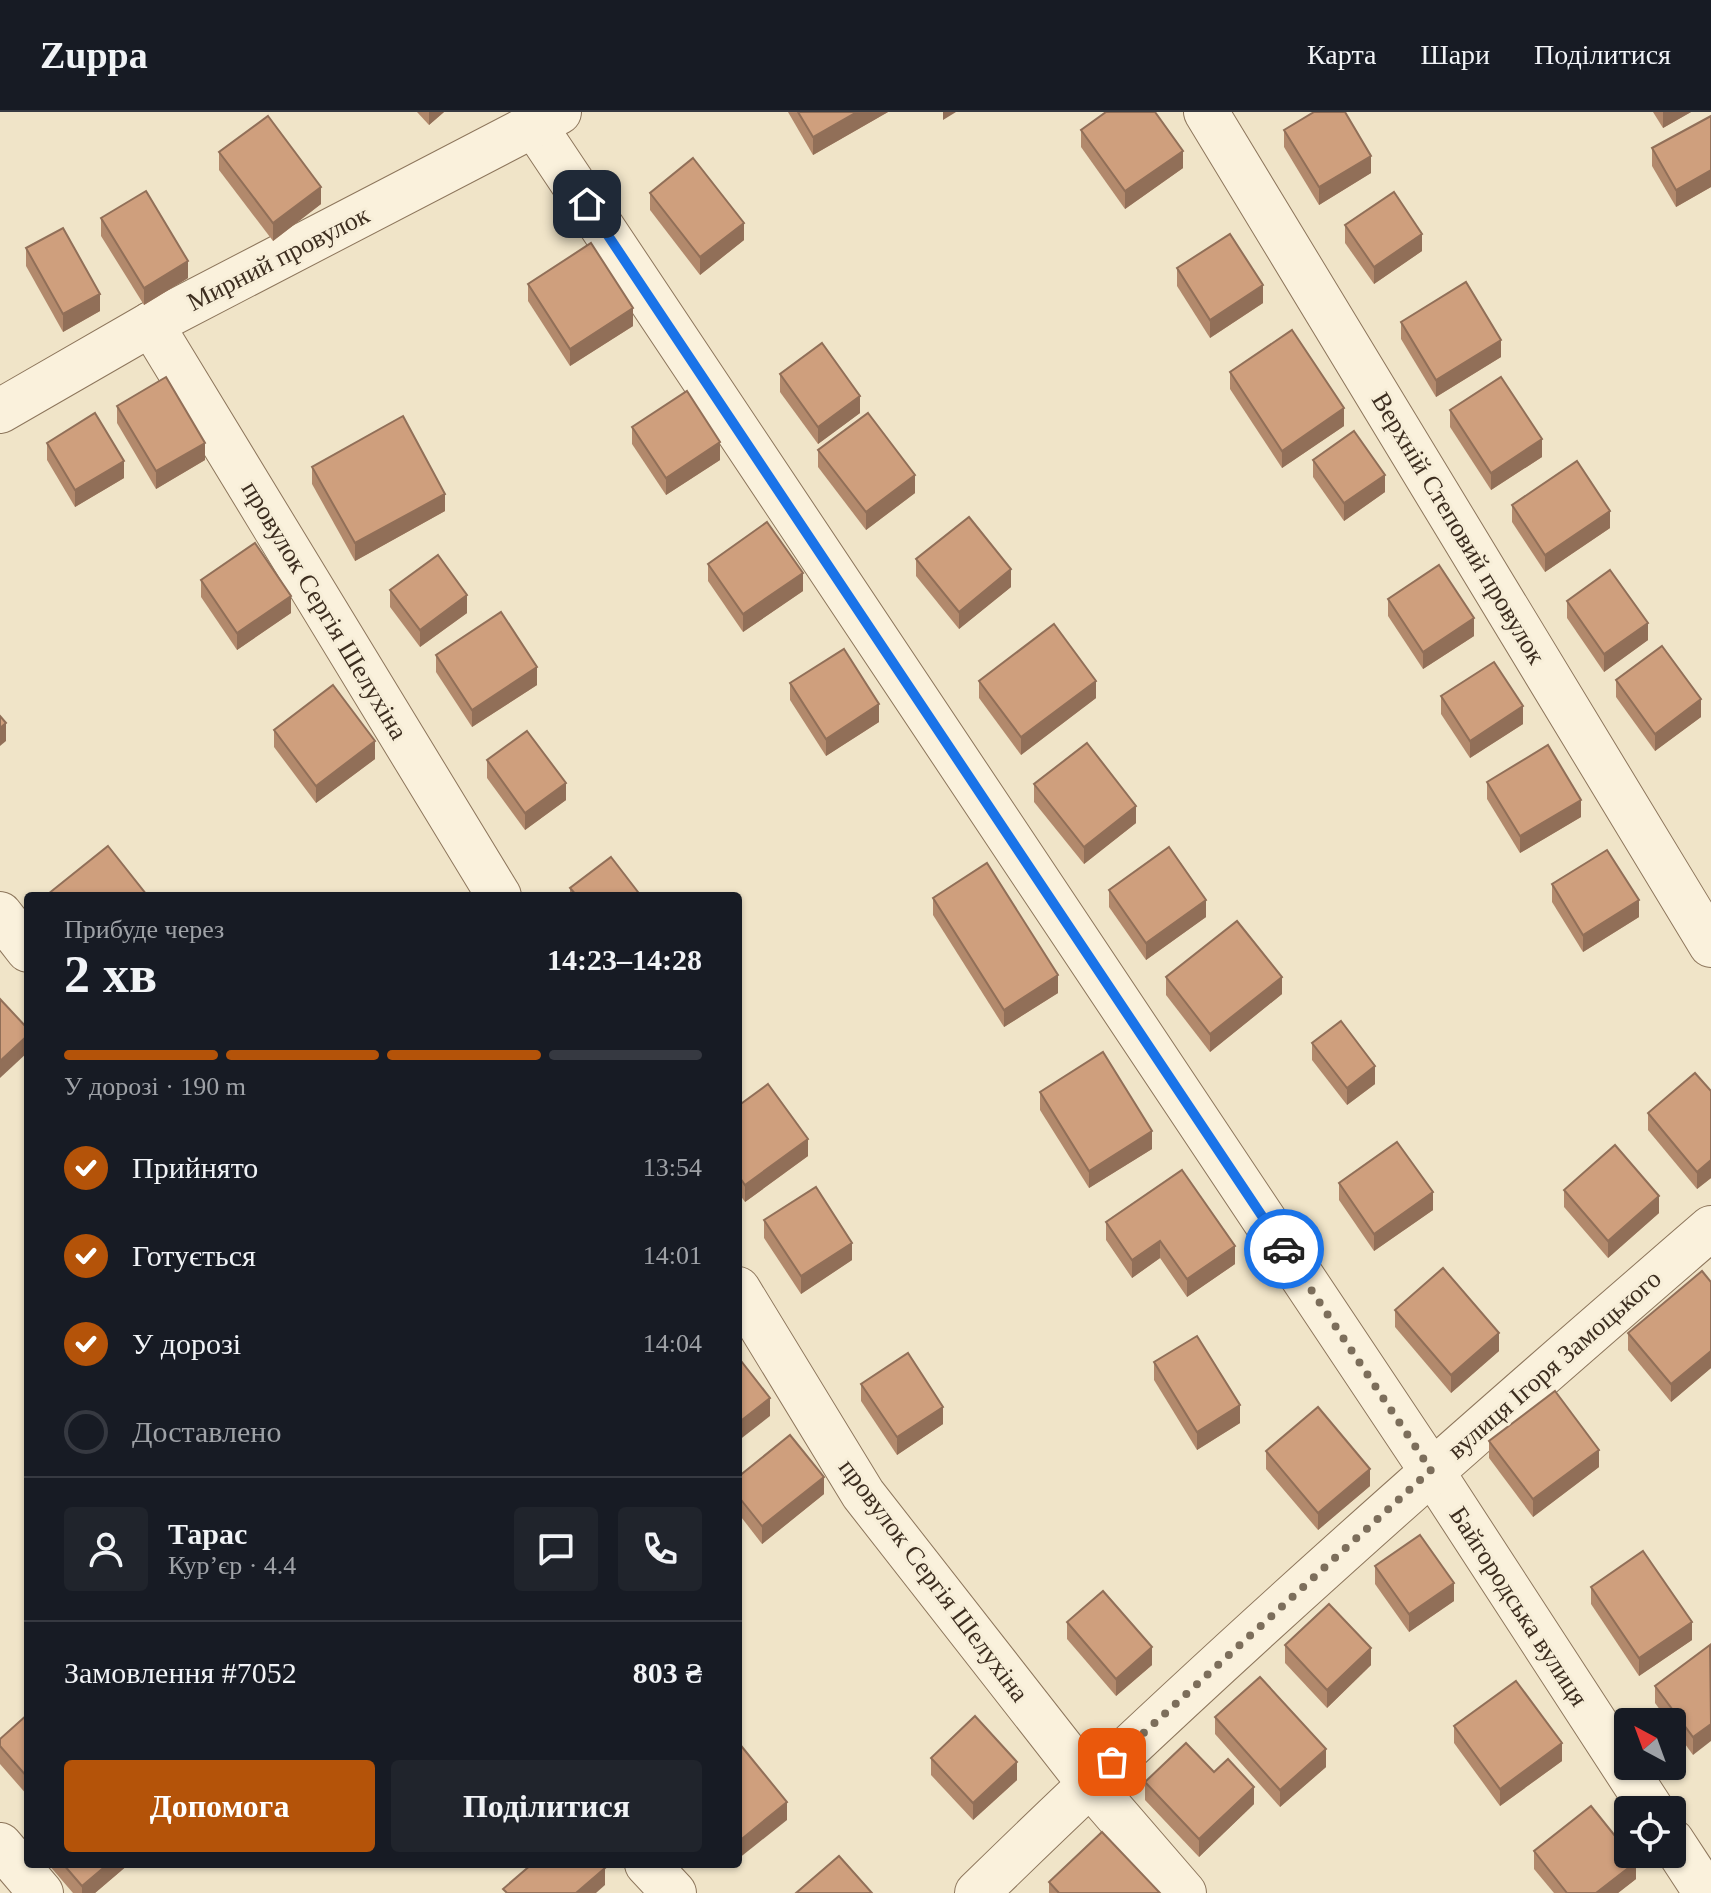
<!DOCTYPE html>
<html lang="uk">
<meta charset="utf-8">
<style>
body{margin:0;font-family:"Times New Roman",serif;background:#20242c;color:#f1f3f6;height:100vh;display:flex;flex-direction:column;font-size:30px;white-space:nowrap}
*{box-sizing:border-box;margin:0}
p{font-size:26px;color:#9ea1a6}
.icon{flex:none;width:44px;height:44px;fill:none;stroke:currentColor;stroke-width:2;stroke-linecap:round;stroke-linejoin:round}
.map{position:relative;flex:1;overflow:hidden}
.details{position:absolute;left:24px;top:780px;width:718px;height:976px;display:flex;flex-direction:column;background:#171b24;border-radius:8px;box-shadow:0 2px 6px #0004}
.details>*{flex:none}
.needle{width:52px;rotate:319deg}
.controls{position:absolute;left:1614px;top:1596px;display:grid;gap:16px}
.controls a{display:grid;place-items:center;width:72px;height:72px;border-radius:8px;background:#171b24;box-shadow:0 2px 6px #0004;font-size:40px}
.pin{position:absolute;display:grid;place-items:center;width:68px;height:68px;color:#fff;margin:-34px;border-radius:16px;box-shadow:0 4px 12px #0006}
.courier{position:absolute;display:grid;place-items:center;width:80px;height:80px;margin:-40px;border:6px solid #1a73e8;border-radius:50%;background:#fff;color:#222;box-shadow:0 2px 10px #0007}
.summary em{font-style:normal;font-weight:700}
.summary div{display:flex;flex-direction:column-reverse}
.summary{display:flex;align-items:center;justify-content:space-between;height:136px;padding:0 40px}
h1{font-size:52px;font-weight:700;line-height:60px}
.bar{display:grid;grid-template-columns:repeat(4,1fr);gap:12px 8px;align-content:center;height:96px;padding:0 40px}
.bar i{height:10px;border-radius:6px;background:#363941}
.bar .on{background:#b45309}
.bar p{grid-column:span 4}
.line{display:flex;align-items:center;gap:20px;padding:0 40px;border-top:2px solid #363941}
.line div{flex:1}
.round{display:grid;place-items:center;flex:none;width:84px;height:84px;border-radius:8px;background:#20242c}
ol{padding:0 40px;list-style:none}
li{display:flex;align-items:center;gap:24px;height:88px}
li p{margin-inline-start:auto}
li .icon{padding:8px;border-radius:50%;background:#b45309;color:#fff;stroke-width:4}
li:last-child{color:#9ea1a6}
li i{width:44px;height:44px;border:4px solid #363941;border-radius:50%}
.cta{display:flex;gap:16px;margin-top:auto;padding:16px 40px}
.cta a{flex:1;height:92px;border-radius:8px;background:#b45309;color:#fff;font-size:32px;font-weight:700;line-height:92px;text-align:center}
.cta a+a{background:#20242c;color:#f1f3f6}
header{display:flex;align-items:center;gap:48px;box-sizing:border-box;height:112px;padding:0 40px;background:#171b24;border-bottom:2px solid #363941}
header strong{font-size:38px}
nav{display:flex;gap:44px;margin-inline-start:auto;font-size:28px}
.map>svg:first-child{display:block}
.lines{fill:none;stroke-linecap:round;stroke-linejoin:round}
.minor-casing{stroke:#8d765c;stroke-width:46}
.minor{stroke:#faf1dc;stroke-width:44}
.wall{fill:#b2896c}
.shaded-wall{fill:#916f58}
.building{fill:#cf9f7d;stroke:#916f58;stroke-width:2}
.done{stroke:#7c6e5b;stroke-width:8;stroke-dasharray:0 14.4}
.route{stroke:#1a73e8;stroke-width:10}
.labels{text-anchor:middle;stroke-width:6;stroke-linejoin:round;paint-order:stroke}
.street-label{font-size:26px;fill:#3d2e20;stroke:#f7eed8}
</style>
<header>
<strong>Zuppa</strong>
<nav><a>Карта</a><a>Шари</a><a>Поділитися</a></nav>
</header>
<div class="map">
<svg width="1711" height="1781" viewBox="0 0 1711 1781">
<rect width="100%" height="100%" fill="#f0e4c8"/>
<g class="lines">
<g class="minor-casing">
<g id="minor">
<path d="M1206 0 1711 833"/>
<path d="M534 13 1431 1358 1652 1698"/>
<path d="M151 212 499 784"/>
<path d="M0 299 151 212 559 0"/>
<path d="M0 802 28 838"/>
<path d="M738 1177 863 1382 1089 1671 1184 1781"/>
<path d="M1672 1729 1706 1781"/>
<path d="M0 1733 41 1781"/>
<path d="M647 1752 674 1781"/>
<path d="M977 1781C1213 1550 1461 1332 1711 1116"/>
</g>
</g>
<use href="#minor" class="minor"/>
</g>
<g class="wall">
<path d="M417 0H444L429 13Z"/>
<path d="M788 0H888L813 43Z"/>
<path d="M1653 0H1691L1663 16Z"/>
<path d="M1711 4V75L1676 95 1652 54V36Z"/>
<path d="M1081 18 1183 56 1125 97 1081 35Z"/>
<path d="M1284 18 1371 61 1319 93 1284 35Z"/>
<path d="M219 40 321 92 273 129 219 58Z"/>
<path d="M650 81 744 128 700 163 650 98Z"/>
<path d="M101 106 188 166 144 193 101 124Z"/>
<path d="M1345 113 1422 139 1374 172 1345 131Z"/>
<path d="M26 136 100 199 63 220 26 154Z"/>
<path d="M1177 156 1263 191 1210 226 1177 174Z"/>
<path d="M528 172 633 214 570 254 528 189Z"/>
<path d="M1401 210 1501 245 1436 285 1401 227Z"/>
<path d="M1230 260 1344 314 1282 356 1230 277Z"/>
<path d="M780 262 860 301 818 332 780 280Z"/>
<path d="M117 294 205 348 156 377 117 311Z"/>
<path d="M1450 298 1542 345 1491 378 1450 315Z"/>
<path d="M632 315 720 348 666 383 632 332Z"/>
<path d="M47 331 124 366 75 395 47 348Z"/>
<path d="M818 338 915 381 866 418 818 355Z"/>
<path d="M1313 348 1385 380 1344 409 1313 365Z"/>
<path d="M312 355 445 399 355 449 312 372Z"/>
<path d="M1512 393 1610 416 1545 460 1512 410Z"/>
<path d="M916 447 1011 475 959 517 916 464Z"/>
<path d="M708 452 803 479 743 520 708 469Z"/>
<path d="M201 468 291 501 237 538 201 485Z"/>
<path d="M390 478 467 501 420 535 390 495Z"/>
<path d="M1388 487 1474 524 1423 557 1388 504Z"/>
<path d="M1567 489 1648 528 1604 560 1567 506Z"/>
<path d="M436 543 537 573 472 615 436 560Z"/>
<path d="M1616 568 1701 605 1655 639 1616 585Z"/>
<path d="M979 569 1096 586 1021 643 979 586Z"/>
<path d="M790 571 879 610 826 644 790 588Z"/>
<path d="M1441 584 1523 612 1470 646 1441 602Z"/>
<path d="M274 618 375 647 316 691 274 635Z"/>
<path d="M487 648 566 688 525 718 487 666Z"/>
<path d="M1487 670 1581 705 1520 741 1487 687Z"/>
<path d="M1034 672 1136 711 1084 752 1034 690Z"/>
<path d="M1552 772 1639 805 1583 840 1552 790Z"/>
<path d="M570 776 641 784H570Z"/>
<path d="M1109 778 1206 805 1146 848 1109 795Z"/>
<path d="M933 786 1058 881 1004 915 933 803Z"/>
<path d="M1166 865 1282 882 1210 940 1166 883Z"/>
<path d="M1312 931 1375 972 1347 993 1312 948Z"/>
<path d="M1711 979V1066L1697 1077 1648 1018V1001Z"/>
<path d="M1040 980 1152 1037 1089 1076 1040 998Z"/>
<path d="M738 994 808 1044 745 1090 738 1080Z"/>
<path d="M1339 1071 1433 1098 1374 1139 1339 1088Z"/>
<path d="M1564 1078 1659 1101 1608 1146 1564 1095Z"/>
<path d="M764 1108 852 1148 801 1182 764 1126Z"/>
<path d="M1106 1110 1235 1152 1187 1185 1160 1146 1132 1166 1106 1128Z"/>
<path d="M1711 1170V1256L1671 1290 1628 1238V1221Z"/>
<path d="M1395 1198 1499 1239 1451 1281 1395 1215Z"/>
<path d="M1154 1250 1240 1311 1197 1338 1154 1268Z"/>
<path d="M861 1272 943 1312 897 1343 861 1289Z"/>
<path d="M1489 1329 1599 1355 1533 1405 1489 1346Z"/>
<path d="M1266 1339 1370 1374 1318 1418 1266 1357Z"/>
<path d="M738 1365 824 1382 762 1432 738 1401Z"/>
<path d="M1375 1454 1454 1489 1409 1520 1375 1472Z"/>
<path d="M1591 1475 1692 1528 1639 1564 1591 1492Z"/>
<path d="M1067 1510 1152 1553 1116 1584 1067 1527Z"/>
<path d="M1285 1533 1371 1553 1327 1596 1285 1551Z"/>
<path d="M1710 1533 1693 1643 1672 1614V1610H1669L1655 1591V1574Z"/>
<path d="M28 1602V1684L0 1652V1627Z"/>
<path d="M1215 1605 1326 1655 1280 1695 1215 1622Z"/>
<path d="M1454 1614 1562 1649 1500 1694 1454 1631Z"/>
<path d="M931 1646 1017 1668 973 1708 931 1663Z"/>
<path d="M1145 1670 1254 1692 1199 1745 1145 1688Z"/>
<path d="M1534 1739 1636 1767 1618 1781H1554L1534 1757Z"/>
<path d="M48 1752H129L95 1781H73Z"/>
<path d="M1049 1770 1160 1781H1049Z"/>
</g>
<g class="shaded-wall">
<path d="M429 0H444L429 13Z"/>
<path d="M857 0H888L813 43V25Z"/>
<path d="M943 0H956L943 8Z"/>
<path d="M1663 0H1691L1663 16Z"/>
<path d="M1183 39V56L1125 97V79Z"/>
<path d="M1371 44V61L1319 93V75Z"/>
<path d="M1711 58V75L1676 95V78Z"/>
<path d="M321 75V92L273 129V111Z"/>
<path d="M744 111V128L700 163V145Z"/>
<path d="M1422 122V139L1374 172V155Z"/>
<path d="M188 149V166L144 193V176Z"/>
<path d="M1263 173V191L1210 226V208Z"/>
<path d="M100 182V199L63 220V202Z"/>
<path d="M633 196V214L570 254V237Z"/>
<path d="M1501 228V245L1436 285V268Z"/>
<path d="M860 284V301L818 332V315Z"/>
<path d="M1344 296V314L1282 356V339Z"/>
<path d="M1542 327V345L1491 378V361Z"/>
<path d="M720 330V348L666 383V366Z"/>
<path d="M205 331V348L156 377V359Z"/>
<path d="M124 349V366L75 395V378Z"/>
<path d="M915 363V381L866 418V400Z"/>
<path d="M1385 363V380L1344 409V391Z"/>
<path d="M445 382V399L355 449V431Z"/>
<path d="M1610 399V416L1545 460V443Z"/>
<path d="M1011 457V475L959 517V500Z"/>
<path d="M803 461V479L743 520V502Z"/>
<path d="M467 483V501L420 535V518Z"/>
<path d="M291 484V501L237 538V521Z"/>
<path d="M1474 506V524L1423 557V540Z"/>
<path d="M1648 511V528L1604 560V542Z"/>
<path d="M537 555V573L472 615V598Z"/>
<path d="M1096 569V586L1021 643V625Z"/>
<path d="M1701 587V605L1655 639V622Z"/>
<path d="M879 592V610L826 644V627Z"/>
<path d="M1523 594V612L1470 646V629Z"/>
<path d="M6 611V629L0 634V616Z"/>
<path d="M375 629V647L316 691V674Z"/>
<path d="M566 671V688L525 718V701Z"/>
<path d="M1581 688V705L1520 741V724Z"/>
<path d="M1136 694V711L1084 752V735Z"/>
<path d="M1206 788V805L1146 848V831Z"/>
<path d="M1639 788V805L1583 840V823Z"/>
<path d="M1058 863V881L1004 915V898Z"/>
<path d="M1282 865V882L1210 940V922Z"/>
<path d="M28 923V940L0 966V949Z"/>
<path d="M1375 954V972L1347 993V976Z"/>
<path d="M1152 1019V1037L1089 1076V1059Z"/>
<path d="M808 1027V1044L745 1090V1073Z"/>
<path d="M1711 1048V1066L1697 1077V1060Z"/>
<path d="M1433 1080V1098L1374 1139V1122Z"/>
<path d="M1659 1084V1101L1608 1146V1129Z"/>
<path d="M1160 1129V1146L1132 1166V1148Z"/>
<path d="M852 1131V1148L801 1182V1164Z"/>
<path d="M1235 1134V1152L1187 1185V1167Z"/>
<path d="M1499 1221V1239L1451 1281V1263Z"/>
<path d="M1711 1239V1256L1671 1290V1272Z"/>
<path d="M770 1286V1304L738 1329V1311Z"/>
<path d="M1240 1293V1311L1197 1338V1320Z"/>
<path d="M943 1295V1312L897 1343V1325Z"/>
<path d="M1599 1338V1355L1533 1405V1387Z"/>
<path d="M1370 1357V1374L1318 1418V1401Z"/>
<path d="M824 1365V1382L762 1432V1414Z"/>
<path d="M1454 1471V1489L1409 1520V1502Z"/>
<path d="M1692 1510V1528L1639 1564V1546Z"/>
<path d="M1152 1535V1553L1116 1584V1567Z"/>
<path d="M1371 1536V1553L1327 1596V1578Z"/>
<path d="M1711 1612V1629L1693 1643V1625Z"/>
<path d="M1562 1631V1649L1500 1694V1677Z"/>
<path d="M1326 1637V1655L1280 1695V1678Z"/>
<path d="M1017 1650V1668L973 1708V1691Z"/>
<path d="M1254 1675V1692L1199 1745V1727Z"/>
<path d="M787 1690V1708L738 1747V1730Z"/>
<path d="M1636 1750V1767L1618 1781H1596Z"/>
<path d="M108 1752H129L95 1781H82V1774Z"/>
<path d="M605 1756V1773L596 1781H576Z"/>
</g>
<g class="building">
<path d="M798 0H857L813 25Z"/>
<path d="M1106 0H1155L1183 39 1125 79 1081 18Z"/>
<path d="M1314 0H1345L1371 44 1319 75 1284 18Z"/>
<path d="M268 4 321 75 273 111 219 40Z"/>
<path d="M1711 4V58L1676 78 1652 36Z"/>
<path d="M693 46 744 111 700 145 650 81Z"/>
<path d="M146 79 188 149 144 176 101 106Z"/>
<path d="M1394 80 1422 122 1374 155 1345 113Z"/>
<path d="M63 116 100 182 63 202 26 136Z"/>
<path d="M1230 122 1263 173 1210 208 1177 156Z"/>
<path d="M591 131 633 196 570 237 528 172Z"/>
<path d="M1466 170 1501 228 1436 268 1401 210Z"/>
<path d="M1292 218 1344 296 1282 339 1230 260Z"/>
<path d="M822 231 860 284 818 315 780 262Z"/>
<path d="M166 265 205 331 156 359 117 294Z"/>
<path d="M1501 265 1542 327 1491 361 1450 298Z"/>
<path d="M687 279 720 330 666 366 632 315Z"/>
<path d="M95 301 124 349 75 378 47 331Z"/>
<path d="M868 301 915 363 866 400 818 338Z"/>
<path d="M403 304 445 382 355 431 312 355Z"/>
<path d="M1354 319 1385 363 1344 391 1313 348Z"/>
<path d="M1577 349 1610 399 1545 443 1512 393Z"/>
<path d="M969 405 1011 457 959 500 916 447Z"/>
<path d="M767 410 803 461 743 502 708 452Z"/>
<path d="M255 431 291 484 237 521 201 468Z"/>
<path d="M438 443 467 483 420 518 390 478Z"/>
<path d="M1439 453 1474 506 1423 540 1388 487Z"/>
<path d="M1610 458 1648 511 1604 542 1567 489Z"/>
<path d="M501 500 537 555 472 598 436 543Z"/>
<path d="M1054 512 1096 569 1021 625 979 569Z"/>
<path d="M1662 534 1701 587 1655 622 1616 568Z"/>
<path d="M844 537 879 592 826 627 790 571Z"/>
<path d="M1494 550 1523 594 1470 629 1441 584Z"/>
<path d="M333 573 375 629 316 674 274 618Z"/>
<path d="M0 604 6 611 0 616Z"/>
<path d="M527 619 566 671 525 701 487 648Z"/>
<path d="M1087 631 1136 694 1084 735 1034 672Z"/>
<path d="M1548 633 1581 688 1520 724 1487 670Z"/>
<path d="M108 734 146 782 142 784H50L48 782Z"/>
<path d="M1169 735 1206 788 1146 831 1109 778Z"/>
<path d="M1607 738 1639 788 1583 823 1552 772Z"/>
<path d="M611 745 641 784H577L570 776Z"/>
<path d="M987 751 1058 863 1004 898 933 786Z"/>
<path d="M1237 809 1282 865 1210 922 1166 865Z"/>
<path d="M0 887 28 917V923L0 949Z"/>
<path d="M1341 909 1375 954 1347 976 1312 931Z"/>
<path d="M1103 940 1152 1019 1089 1059 1040 980Z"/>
<path d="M1695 961 1711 979V1048L1697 1060 1648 1001Z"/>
<path d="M768 972 808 1027 745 1073 738 1063V994Z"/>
<path d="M1397 1030 1433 1080 1374 1122 1339 1071Z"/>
<path d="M1615 1033 1659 1084 1608 1129 1564 1078Z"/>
<path d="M1182 1058 1235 1134 1187 1167 1160 1129 1132 1148 1106 1110Z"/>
<path d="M816 1075 852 1131 801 1164 764 1108Z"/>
<path d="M1443 1156 1499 1221 1451 1263 1395 1198Z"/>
<path d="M1702 1159 1711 1170V1239L1671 1272 1628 1221Z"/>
<path d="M1197 1224 1240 1293 1197 1320 1154 1250Z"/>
<path d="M908 1241 943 1295 897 1325 861 1272Z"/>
<path d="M738 1245 770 1286 738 1311Z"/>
<path d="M1555 1279 1599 1338 1533 1387 1489 1329Z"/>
<path d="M1318 1295 1370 1357 1318 1401 1266 1339Z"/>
<path d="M790 1323 824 1365 762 1414 738 1384V1365Z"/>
<path d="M1420 1423 1454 1471 1409 1502 1375 1454Z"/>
<path d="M1643 1439 1692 1510 1639 1546 1591 1475Z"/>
<path d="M1103 1479 1152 1535 1116 1567 1067 1510Z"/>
<path d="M1329 1492 1371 1536 1327 1578 1285 1533Z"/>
<path d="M1710 1533 1711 1612 1693 1625 1655 1574Z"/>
<path d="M1260 1565 1326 1637 1280 1678 1215 1605Z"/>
<path d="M1516 1569 1562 1631 1500 1677 1454 1614Z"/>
<path d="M28 1602V1666L0 1634V1627Z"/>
<path d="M975 1604 1017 1650 973 1691 931 1646Z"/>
<path d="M738 1630 787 1690 738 1730Z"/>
<path d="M1186 1631 1214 1660 1228 1647 1254 1675 1199 1727 1145 1670Z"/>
<path d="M1591 1694 1628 1740V1742H1630L1636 1750 1596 1781H1567L1534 1739Z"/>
<path d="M1102 1720 1160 1781H1059L1049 1770Z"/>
<path d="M839 1744 872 1781H796Z"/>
<path d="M63 1752H108L82 1774Z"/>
<path d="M532 1752H601L605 1756 576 1781H507L503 1777Z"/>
</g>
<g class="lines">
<path class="done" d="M1112 1650 1431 1358 1284 1137"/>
<path class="route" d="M587 92 1284 1137"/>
</g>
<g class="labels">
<g class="street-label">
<text transform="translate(278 146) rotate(-27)" y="9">Мирний провулок</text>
<text transform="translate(1459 416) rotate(59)" y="9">Верхній Степовий провулок</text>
<text transform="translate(325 498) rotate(59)" y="9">провулок Сергія Шелухіна</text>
<text transform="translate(1554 1252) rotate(-41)" y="9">вулиця Ігоря Замоцького</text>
<text transform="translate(934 1468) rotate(53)" y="9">провулок Сергія Шелухіна</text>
<text transform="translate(1519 1494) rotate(57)" y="9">Байгородська вулиця</text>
</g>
</g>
</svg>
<div class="controls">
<a><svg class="needle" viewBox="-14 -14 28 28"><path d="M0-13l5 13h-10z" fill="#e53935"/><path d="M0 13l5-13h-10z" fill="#9ea1a6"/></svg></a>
<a><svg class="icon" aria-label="locate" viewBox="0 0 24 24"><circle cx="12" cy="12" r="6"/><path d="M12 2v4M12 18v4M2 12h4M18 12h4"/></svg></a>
</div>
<div class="pin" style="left:1112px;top:1650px;background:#ea580c"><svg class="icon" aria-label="bag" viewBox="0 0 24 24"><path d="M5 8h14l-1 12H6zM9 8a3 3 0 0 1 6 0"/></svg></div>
<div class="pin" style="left:587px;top:92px;background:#1f2937"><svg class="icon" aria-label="home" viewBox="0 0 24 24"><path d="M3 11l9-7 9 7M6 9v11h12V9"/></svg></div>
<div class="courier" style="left:1284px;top:1137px"><svg class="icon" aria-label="car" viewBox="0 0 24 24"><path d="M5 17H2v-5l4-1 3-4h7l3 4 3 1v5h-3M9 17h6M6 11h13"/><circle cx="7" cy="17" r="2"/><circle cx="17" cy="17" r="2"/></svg></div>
<section class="details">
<div class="summary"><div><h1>2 хв</h1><p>Прибуде через</p></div><em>14:23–14:28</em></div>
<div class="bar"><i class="on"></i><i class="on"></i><i class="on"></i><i></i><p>У дорозі · 190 m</p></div>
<ol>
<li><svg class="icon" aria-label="check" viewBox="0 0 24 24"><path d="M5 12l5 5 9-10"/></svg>Прийнято<p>13:54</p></li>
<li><svg class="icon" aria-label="check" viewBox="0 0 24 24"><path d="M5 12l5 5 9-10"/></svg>Готується<p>14:01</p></li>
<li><svg class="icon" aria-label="check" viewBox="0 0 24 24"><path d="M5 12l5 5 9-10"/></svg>У дорозі<p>14:04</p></li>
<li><i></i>Доставлено</li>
</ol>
<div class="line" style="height:144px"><a class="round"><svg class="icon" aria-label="person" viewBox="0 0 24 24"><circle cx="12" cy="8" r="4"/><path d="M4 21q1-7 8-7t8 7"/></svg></a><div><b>Тарас</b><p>Кур’єр · 4.4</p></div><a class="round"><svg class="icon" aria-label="chat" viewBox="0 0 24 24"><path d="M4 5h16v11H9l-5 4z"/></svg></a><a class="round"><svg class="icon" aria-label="phone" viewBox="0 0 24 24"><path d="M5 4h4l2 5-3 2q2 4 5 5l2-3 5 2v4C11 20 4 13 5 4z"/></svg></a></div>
<div class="line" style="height:104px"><div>Замовлення #7052</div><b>803 ₴</b></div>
<div class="cta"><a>Допомога</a><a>Поділитися</a></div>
</section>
</div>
